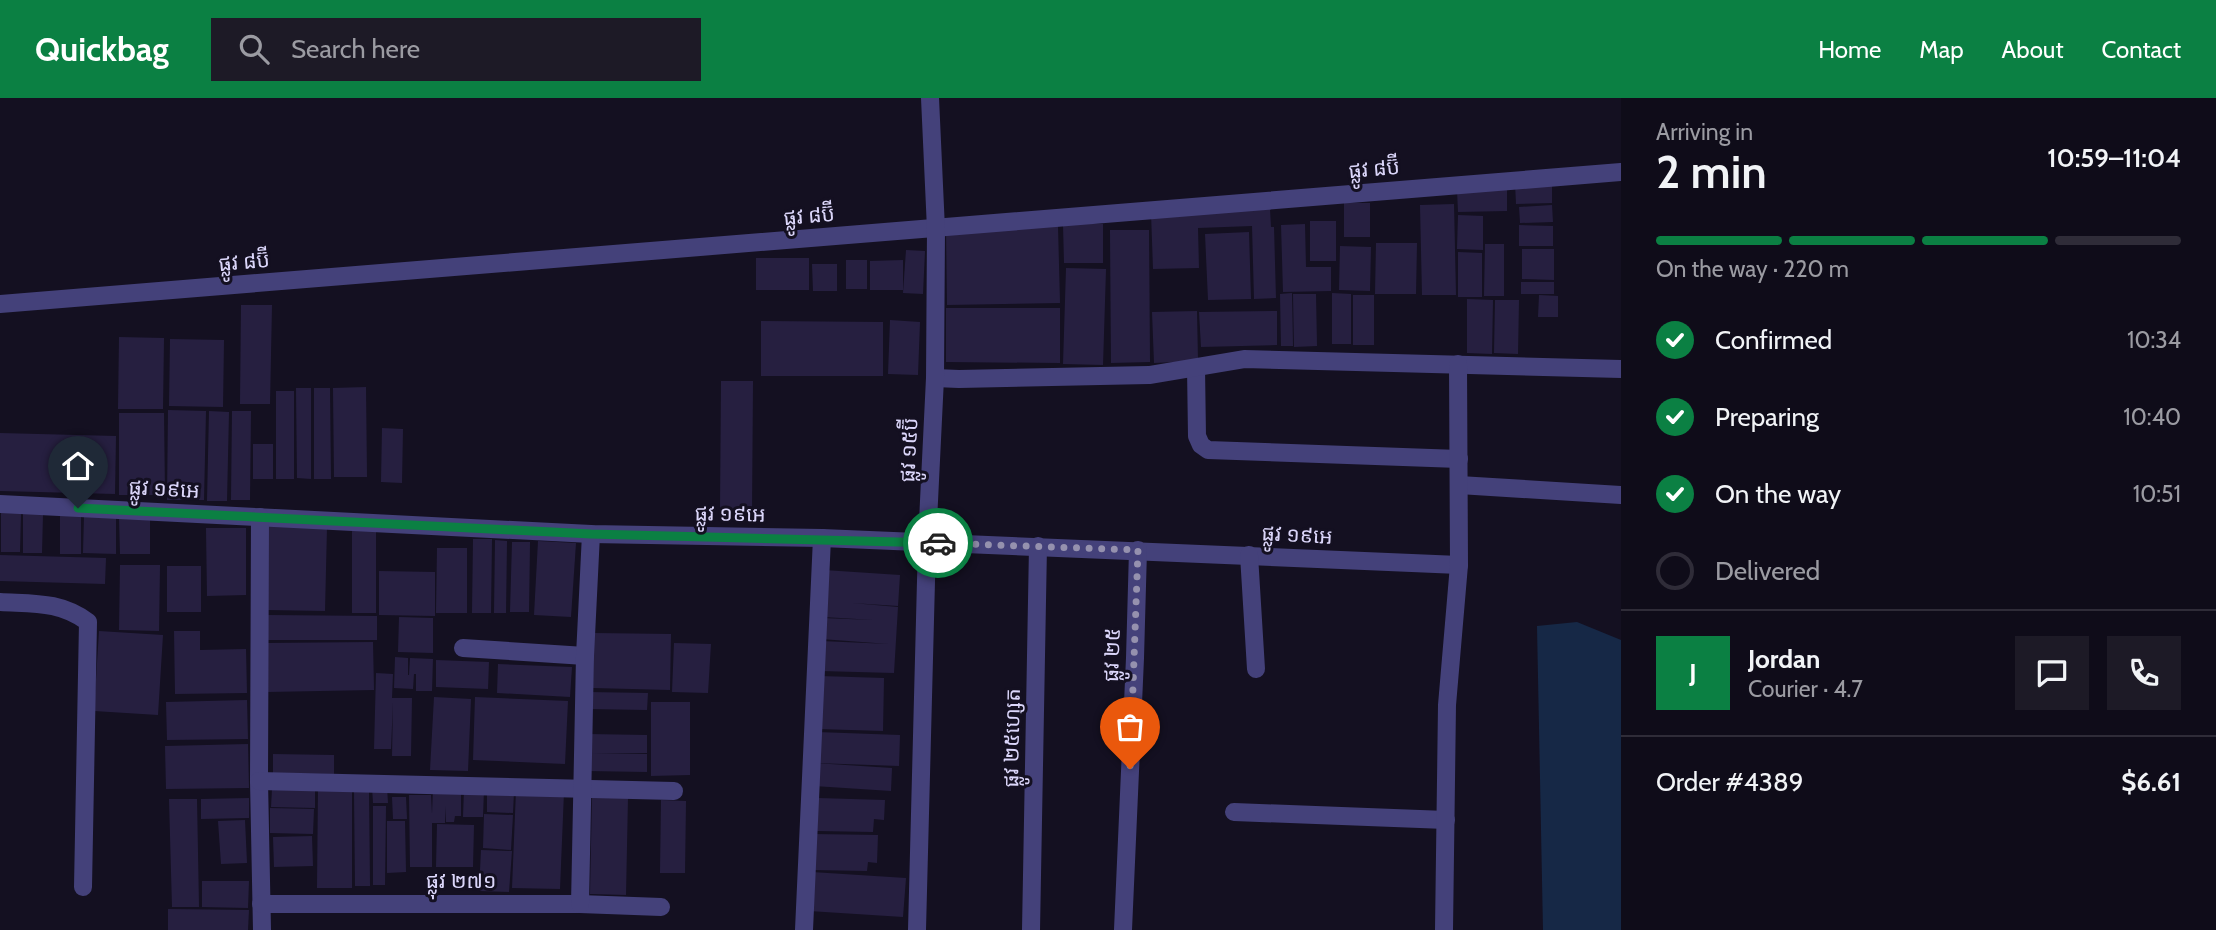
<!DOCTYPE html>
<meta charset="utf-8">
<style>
body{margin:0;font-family:Cabin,"Noto Sans Khmer",sans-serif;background:#1d1a26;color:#f1f3f6;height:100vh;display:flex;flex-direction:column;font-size:26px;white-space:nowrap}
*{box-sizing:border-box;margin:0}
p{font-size:23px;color:#9b9ba2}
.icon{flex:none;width:38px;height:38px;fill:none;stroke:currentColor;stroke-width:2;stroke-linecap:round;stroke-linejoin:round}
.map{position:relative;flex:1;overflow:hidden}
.panel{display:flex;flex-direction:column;background:#0f0c19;width:595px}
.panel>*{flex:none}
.pin{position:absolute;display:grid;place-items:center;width:60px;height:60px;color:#fff;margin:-72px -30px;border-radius:50% 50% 50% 0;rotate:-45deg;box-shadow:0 0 7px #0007}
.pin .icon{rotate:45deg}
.courier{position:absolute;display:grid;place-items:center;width:70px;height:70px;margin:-35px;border:5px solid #0b8043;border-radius:50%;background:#fff;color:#222;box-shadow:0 2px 9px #0007}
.summary em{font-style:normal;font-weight:600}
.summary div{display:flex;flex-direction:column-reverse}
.summary{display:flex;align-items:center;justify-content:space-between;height:119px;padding:0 35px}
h1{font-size:46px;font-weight:600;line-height:52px}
.bar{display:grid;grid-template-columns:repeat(4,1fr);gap:10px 7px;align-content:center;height:84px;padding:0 35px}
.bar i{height:9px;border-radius:5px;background:#2f2c38}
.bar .selected{background:#0b8043}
.bar p{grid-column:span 4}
.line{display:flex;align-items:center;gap:18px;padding:0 35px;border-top:2px solid #2f2c38}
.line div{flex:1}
.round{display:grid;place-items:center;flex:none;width:74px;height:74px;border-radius:0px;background:#1d1a26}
ol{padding:0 35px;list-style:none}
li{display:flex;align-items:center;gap:21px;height:77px}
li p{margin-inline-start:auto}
li .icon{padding:7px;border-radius:50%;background:#0b8043;color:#fff;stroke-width:4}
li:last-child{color:#9b9ba2}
li i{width:38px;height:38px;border:4px solid #2f2c38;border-radius:50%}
header{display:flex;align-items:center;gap:42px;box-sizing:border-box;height:98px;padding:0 35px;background:#0b8043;color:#fff}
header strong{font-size:33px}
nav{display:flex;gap:38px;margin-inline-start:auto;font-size:24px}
.search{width:490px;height:63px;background:#1d1a26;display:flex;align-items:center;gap:18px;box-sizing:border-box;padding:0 24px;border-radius:0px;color:#9b9ba2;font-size:26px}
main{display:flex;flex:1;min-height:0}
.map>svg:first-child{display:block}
.water{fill:#162846}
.building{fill:#261f40}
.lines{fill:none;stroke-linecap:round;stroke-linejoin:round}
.minor{stroke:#44417a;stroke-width:18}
.done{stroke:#9591ae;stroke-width:7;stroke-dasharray:0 12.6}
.route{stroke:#0b8043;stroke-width:9}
.labels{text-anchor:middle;stroke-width:6;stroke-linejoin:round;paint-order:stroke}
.street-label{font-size:21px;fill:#dbd6fa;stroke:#141021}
</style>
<header>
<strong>Quickbag</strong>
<div class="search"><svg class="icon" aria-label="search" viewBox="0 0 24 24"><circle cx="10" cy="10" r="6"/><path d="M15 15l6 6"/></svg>Search here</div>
<nav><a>Home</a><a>Map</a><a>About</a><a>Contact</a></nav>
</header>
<main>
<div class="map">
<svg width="1621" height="832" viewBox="0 0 1621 832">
<rect width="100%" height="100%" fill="#141021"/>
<path class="water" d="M1577 524 1621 542V832H1543L1537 528Z"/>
<g class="building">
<path d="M1552 84V105L1516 106 1515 85Z"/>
<path d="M1507 91V113L1458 114 1457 92Z"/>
<rect x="1344" y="105" width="26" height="34"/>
<path d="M1454 106 1456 197H1422L1420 107Z"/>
<path d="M1552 107 1553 124 1520 125 1519 109Z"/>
<path d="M1270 111 1271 129H1274L1276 200 1254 201 1252 128 1198 130 1199 170 1153 171 1151 115Z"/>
<path d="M1458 117 1483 118V152L1457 151Z"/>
<rect x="1310" y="123" width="26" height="40"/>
<path d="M1063 126H1103V165H1064Z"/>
<path d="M1305 126 1306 169H1331V193L1283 194 1281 127Z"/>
<path d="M1519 127 1553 128V148H1519Z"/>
<path d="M1058 128 1060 205 947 207 946 131Z"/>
<path d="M1110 132H1149L1150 264 1111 265Z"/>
<path d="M1249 134 1251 201 1208 202 1205 136Z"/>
<path d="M1376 145H1417L1416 196H1375Z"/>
<path d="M1485 146H1504V198H1484Z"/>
<path d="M1340 148 1371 149 1370 193 1339 192Z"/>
<path d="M1522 151H1554V182L1522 181Z"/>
<path d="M906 152 925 153 923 196 903 195Z"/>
<path d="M1458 154 1482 155V199H1458Z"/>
<rect x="756" y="160" width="53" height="32"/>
<rect x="846" y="162" width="21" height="29"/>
<path d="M903 162V192H870V163Z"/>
<path d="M812 166H837V193H813Z"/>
<path d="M1066 170 1106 171 1103 267 1063 266Z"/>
<rect x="1521" y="184" width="33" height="12"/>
<path d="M1292 195 1293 248H1281L1280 196Z"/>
<path d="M1332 195 1351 196V246H1332Z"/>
<path d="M1293 196H1316L1317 248 1294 249Z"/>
<rect x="1353" y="197" width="21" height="50"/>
<path d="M1539 197 1558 198V219H1538Z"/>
<path d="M1467 201 1493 202 1492 256 1467 255Z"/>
<path d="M1495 202H1519L1518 256 1494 255Z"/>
<path d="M241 207H272L270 306H240Z"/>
<path d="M946 210H1060V265L946 264Z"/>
<path d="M1197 213 1198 263 1154 265 1152 214Z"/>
<path d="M1277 213V247L1201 249 1199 214Z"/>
<path d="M890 222 920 224 918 277 888 276Z"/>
<path d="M761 223 883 224V278H761Z"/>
<path d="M119 239 164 240 163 311H118Z"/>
<path d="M170 241 224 242 223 309 169 308Z"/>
<path d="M721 283H753L752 415H720Z"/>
<path d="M366 289 367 379H334L333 290Z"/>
<path d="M296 290H311V381L297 380Z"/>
<path d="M314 290H330L331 381H314Z"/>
<rect x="276" y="293" width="18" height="88"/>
<path d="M168 312 206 313 204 402H167Z"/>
<path d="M209 313 229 314 227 403H207Z"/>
<path d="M232 313H251L250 402H231Z"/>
<path d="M119 315H164L165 397H119Z"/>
<path d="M382 330 403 331 402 385 381 384Z"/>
<path d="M0 335 116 338 115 396 0 393Z"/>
<rect x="253" y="346" width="20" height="35"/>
<path d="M1 415H21L20 454H1Z"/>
<path d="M23 416H43L42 455H23Z"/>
<rect x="60" y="416" width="21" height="40"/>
<path d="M84 418H116V456L83 455Z"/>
<path d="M119 420H150V456H120Z"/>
<path d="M268 428 327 429 325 513 266 512Z"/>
<path d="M206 430H246V497L207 498Z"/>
<rect x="352" y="433" width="24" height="82"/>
<path d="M473 441H492L491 515H472Z"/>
<path d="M495 442 507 443 506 515H494Z"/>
<path d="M538 443 576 445 571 519 534 517Z"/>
<path d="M512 444H530L529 514H510Z"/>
<path d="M437 450H467V515H436Z"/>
<path d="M0 457 106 460 105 486 0 483Z"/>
<path d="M120 467H160L159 533 119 532Z"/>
<rect x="167" y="468" width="34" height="46"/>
<path d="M824 472 900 477 898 508 852 505 898 509 894 575 820 573 821 543 889 546 821 541 822 520 874 522 823 519Z"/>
<path d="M379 473 435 474V518L379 517Z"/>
<path d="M268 517 377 518V542H267Z"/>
<path d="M399 519 433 520V555L398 554Z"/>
<path d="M99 533 163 537 158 617 94 613Z"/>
<path d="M174 533H200V552L246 551 247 595 175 596Z"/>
<path d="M594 535 671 536 670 592 593 590Z"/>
<path d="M373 544 374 592 267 594V545Z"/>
<path d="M674 545 711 546 708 595 672 594Z"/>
<path d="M395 559 408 560V577H409L410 560 433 561 432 593H416V576H414L413 591 394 590Z"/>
<path d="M436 562 489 564 488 591 436 589Z"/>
<path d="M498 566 572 569 570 599 497 595Z"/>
<path d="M376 575 393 576 392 600H412L411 658H392L393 604 391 651H374Z"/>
<path d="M820 578 884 580 883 633 818 631Z"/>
<path d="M588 594 648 595 647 612 588 611Z"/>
<path d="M434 599 471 601 468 673 430 672Z"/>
<path d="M475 599 568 603 565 666 473 662Z"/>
<path d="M247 602 248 641 167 642 166 604Z"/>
<path d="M651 604H690V677L651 678Z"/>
<path d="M817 634 900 637 899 668 815 665Z"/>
<path d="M588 636 647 637V655H593L647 656V674L586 673Z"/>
<path d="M248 646 249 690 166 691 165 648Z"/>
<path d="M273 656 334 657V676L273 675Z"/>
<path d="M815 665 892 670 891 693 814 688Z"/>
<path d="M318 689H352V790H317Z"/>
<path d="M372 689H387L388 705H373Z"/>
<path d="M433 690 461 691V718H455L454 724H446L445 708V725H432V769H410L409 697H431L432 716Z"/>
<path d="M272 691 315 692V710L271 709Z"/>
<path d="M464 691H484L483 719H463Z"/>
<path d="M354 692H369L370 788H355Z"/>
<path d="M516 692 564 694 560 791 512 790Z"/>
<path d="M487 693 514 694 513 715 487 714Z"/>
<path d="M592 698 628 699 626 797 590 796Z"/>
<path d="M392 699H406L407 721H393Z"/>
<path d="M249 700V720L201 721V701Z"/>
<path d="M818 700 885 702 884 722 874 721 873 734 817 733Z"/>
<path d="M169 701H197L199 809H172Z"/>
<path d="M661 702 686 703 685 775H660Z"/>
<path d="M373 708H386L385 787H373Z"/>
<path d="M270 710 314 711 313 736 270 735Z"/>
<path d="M484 716 513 717 511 752 483 750Z"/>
<path d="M245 722 247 765 221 766 218 723Z"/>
<path d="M387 723H405L406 774 387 775Z"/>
<path d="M437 726 474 727 473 769H436Z"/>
<path d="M813 736 878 737 877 765 868 764 867 773 812 772Z"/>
<path d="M312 738 313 768 274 769 273 739Z"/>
<path d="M481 752 512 753 509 794 479 793Z"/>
<path d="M812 774 906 780 903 819 809 813Z"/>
<path d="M202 783H249L248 810 202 809Z"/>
<path d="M168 811 249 812 248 832H168Z"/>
</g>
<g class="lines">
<g class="minor">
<path d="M0 206 1621 74"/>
<path d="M1196 270 1197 338 1201 347 1208 352 1459 361"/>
<path d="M935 280 959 281 1149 277 1244 261 1621 271"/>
<path d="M1459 387 1621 397"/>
<path d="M0 406 591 436 822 440 1459 467"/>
<path d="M260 419 259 683 262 832"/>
<path d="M1249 457 1256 571"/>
<path d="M0 504C33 506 60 503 88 524L83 789"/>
<path d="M463 550 585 558"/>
<path d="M259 683 674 693"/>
<path d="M1234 714 1446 722"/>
<path d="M261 806H580L661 809"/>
<path d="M580 806 585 558 591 436"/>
<path d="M804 832 822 440"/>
<path d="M917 832 927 444 935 280 936 131 930 0"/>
<path d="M1031 832 1038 448"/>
<path d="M1123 832 1135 560 1138 452"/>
<path d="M1444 832 1447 607 1459 467 1458 266"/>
</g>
</g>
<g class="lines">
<path class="done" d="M938 445 1138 452 1130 671"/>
<path class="route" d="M78 410 591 436 938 445"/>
</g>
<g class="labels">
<g class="street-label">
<text transform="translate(1374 71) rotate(-5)" y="7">ផ្លូវ ៨ប៊ី</text>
<text transform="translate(809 118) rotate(-5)" y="7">ផ្លូវ ៨ប៊ី</text>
<text transform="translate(244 164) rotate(-5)" y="7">ផ្លូវ ៨ប៊ី</text>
<text transform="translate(909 352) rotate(-87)" y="7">ផ្លូវ ១៥ប៊ី</text>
<text transform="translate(164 391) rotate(3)" y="7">ផ្លូវ ១៩អេ</text>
<text transform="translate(730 416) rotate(1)" y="7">ផ្លូវ ១៩អេ</text>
<text transform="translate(1297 437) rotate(3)" y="7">ផ្លូវ ១៩អេ</text>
<text transform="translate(1112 557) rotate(-88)" y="7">ផ្លូវ ២៥</text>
<text transform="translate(1012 640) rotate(-89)" y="7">ផ្លូវ ២៥ហ្សេត</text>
<text x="461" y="790">ផ្លុវ ២៧១</text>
</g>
</g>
</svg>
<div class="pin" style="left:1130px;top:671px;background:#ea580c"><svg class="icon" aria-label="bag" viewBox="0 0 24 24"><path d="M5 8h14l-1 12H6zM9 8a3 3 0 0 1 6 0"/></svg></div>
<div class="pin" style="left:78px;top:410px;background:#1f2937"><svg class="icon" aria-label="home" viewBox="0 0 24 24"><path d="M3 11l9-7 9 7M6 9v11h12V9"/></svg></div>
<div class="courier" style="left:938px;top:445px"><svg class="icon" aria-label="car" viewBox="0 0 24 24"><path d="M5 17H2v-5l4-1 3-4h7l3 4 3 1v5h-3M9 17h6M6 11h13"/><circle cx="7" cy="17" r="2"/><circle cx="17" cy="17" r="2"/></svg></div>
</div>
<section class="panel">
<div class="summary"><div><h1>2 min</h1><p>Arriving in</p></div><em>10:59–11:04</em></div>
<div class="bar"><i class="selected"></i><i class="selected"></i><i class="selected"></i><i></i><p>On the way · 220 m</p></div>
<ol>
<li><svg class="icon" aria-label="check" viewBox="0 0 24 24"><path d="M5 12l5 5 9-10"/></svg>Confirmed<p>10:34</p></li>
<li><svg class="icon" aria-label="check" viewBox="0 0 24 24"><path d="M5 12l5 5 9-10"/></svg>Preparing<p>10:40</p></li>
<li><svg class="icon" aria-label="check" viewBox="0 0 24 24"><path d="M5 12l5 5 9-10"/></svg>On the way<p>10:51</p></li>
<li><i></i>Delivered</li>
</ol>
<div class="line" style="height:126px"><b class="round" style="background:#0b8043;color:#fff">J</b><div><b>Jordan</b><p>Courier · 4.7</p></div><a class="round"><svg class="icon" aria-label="chat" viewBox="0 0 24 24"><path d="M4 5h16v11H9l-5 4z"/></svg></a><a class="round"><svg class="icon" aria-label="phone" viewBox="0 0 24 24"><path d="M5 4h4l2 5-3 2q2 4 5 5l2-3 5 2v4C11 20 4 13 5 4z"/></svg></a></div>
<div class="line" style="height:91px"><div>Order #4389</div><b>$6.61</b></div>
</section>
</main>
